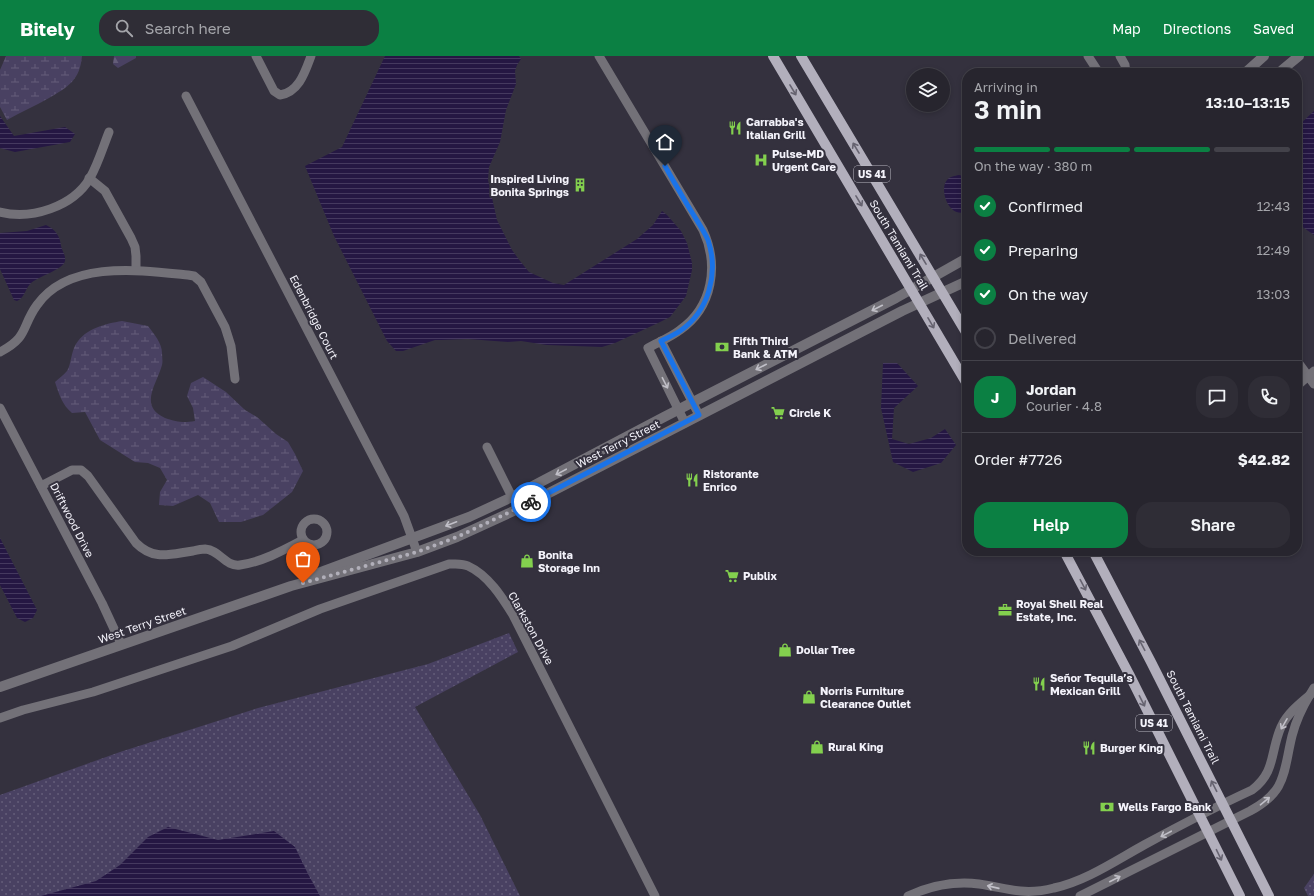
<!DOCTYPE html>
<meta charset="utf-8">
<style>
body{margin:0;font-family:"Golos Text",sans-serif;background:#2f2d36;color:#f1f3f6;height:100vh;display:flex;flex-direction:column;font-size:15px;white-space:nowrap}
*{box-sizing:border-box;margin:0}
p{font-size:13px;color:#a4a5aa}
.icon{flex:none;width:22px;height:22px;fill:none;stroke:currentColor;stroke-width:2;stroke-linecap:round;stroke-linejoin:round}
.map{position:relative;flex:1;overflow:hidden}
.panel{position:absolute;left:962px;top:12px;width:340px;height:488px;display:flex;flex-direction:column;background:#27252e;border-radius:16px;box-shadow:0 2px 6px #0003,0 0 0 1px #43424a}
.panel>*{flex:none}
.fabs{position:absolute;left:906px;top:12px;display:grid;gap:8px}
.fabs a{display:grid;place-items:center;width:44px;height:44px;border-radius:50%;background:#27252e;box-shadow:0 2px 6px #0003,0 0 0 1px #43424a;font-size:20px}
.pin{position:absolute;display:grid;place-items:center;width:34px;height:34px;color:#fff;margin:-41px -17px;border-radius:50% 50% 50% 0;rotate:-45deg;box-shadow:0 0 4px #0007}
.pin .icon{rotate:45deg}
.courier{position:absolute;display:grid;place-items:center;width:40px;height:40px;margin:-20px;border:3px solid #1a73e8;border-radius:50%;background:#fff;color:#222;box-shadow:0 1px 5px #0007}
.headline em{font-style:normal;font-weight:600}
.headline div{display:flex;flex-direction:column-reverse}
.headline{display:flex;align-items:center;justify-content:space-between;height:68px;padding:0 12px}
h1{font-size:26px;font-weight:600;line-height:30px}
.bar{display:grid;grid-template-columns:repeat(4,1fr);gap:6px 4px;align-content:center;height:48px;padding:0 12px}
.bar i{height:5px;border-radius:3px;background:#43424a}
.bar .selected{background:#0b8043}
.bar p{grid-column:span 4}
.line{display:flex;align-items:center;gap:10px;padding:0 12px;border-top:1px solid #43424a}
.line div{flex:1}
.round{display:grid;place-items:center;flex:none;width:42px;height:42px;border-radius:16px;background:#2f2d36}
ol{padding:0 12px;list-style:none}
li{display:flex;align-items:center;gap:12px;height:44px}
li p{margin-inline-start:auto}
li .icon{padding:4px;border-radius:50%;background:#0b8043;color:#fff;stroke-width:4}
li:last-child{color:#a4a5aa}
li i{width:22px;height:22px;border:2px solid #43424a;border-radius:50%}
.cta{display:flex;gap:8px;margin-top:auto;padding:8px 12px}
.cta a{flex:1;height:46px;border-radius:16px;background:#0b8043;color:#fff;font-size:16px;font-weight:600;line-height:46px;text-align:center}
.cta a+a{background:#2f2d36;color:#f1f3f6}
header{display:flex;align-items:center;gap:24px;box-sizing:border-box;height:56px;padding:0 20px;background:#0b8043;color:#fff}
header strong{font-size:19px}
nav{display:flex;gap:22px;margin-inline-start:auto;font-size:14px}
.search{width:280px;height:36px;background:#2f2d36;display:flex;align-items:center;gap:10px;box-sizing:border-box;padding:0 14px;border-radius:16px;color:#a4a5aa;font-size:15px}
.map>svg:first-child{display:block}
.grass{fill:url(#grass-dots)}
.forest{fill:url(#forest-firs)}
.wetland{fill:url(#wetland-marsh)}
.water{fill:url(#water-rules)}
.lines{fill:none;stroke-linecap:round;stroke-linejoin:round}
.minor{stroke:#737178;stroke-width:9}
.tertiary{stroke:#737178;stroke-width:10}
.primary{stroke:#b2afbc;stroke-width:10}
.oneway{stroke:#666370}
.oneway2{stroke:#c0bfc7}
.done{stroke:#b1afb9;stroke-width:4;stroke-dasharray:0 7.2}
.route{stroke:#1a73e8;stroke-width:5}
.labels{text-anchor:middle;stroke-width:4;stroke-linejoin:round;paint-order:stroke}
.shield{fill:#34313e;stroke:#bab9c2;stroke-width:1}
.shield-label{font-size:10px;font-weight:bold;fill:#f4f3fb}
.poi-label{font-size:11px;font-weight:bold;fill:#f4f3fb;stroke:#34313e;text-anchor:start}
.street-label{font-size:11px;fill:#f4f3fb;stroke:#34313e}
</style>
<header>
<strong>Bitely</strong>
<div class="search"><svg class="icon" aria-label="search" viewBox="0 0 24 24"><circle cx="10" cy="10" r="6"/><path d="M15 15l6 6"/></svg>Search here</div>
<nav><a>Map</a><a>Directions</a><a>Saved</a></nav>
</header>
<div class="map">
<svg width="1314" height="840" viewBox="0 0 1314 840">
<defs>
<pattern id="grass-dots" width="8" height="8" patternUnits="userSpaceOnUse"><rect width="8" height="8" fill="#494162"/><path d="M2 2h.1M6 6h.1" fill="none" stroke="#645d79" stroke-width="1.8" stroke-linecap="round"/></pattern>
<pattern id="forest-firs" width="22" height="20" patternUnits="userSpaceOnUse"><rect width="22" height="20" fill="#494162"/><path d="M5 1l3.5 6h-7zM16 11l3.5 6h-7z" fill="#645d79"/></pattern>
<pattern id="wetland-marsh" width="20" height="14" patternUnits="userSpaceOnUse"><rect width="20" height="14" fill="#494162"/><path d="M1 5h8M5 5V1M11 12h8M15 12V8" fill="none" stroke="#645d79"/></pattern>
<pattern id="water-rules" width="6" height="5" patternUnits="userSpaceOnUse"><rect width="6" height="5" fill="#251743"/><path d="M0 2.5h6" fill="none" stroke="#45395f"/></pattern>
</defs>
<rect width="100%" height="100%" fill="#34313e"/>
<g class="grass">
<path d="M509 577 518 596 415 651 480 759 520 840H0V739L120 696 258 652 428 608Z"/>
<path d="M1314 818V840H1308L1304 832Z"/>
</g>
<path class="forest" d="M114 0H136V2L118 12 113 8Z"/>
<g class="wetland">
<path d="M6 0H82C80 24 68 31 49 42 35 50 21 56 7 64L0 51V14Z"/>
<path d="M122 265 148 270C154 278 162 287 162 297 162 301 163 305 162 309 157 328 138 350 165 362 177 366 183 367 195 365L193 352 187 340 191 327 203 321 226 336 245 354 257 361 276 378 288 386 295 398 303 415 292 436 263 459 241 466H219L210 447 198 439 173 450 159 449 160 436 167 424 160 412 148 407 135 406 100 384 85 356 72 357C62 349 59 338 55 326 59 322 64 319 67 315 71 309 71 296 76 288 86 272 105 268 122 265Z"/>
</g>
<g class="water">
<path d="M385 0H519L521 3 517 9 515 15 516 28 506 54 500 86 489 111 488 124 497 164 512 194 520 205 529 216 553 227 564 229 637 183 653 169 662 155 667 159 681 175 687 187 692 207V214L686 240 670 261 658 267 615 287 602 291 547 289 521 285 508 286 468 283 441 284H435L403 295H396L387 285 334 180 305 110 342 91Z"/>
<path d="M1314 55V179L1297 167V71Z"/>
<path d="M0 60 14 80 65 71 75 78 70 86 15 96 0 92Z"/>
<path d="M959 119 967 121V157C962 157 955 157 952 153 945 147 941 131 947 124 950 120 955 120 959 119Z"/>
<path d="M46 169C55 173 60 180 61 190 62 195 66 199 65 205 63 214 38 220 30 228 25 234 24 242 17 245L14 244 0 213V177L27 175Z"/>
<path d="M883 307H897L918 330 894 352 892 383 909 388 931 382 945 373 956 389 941 407 913 416 893 406 881 352Z"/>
<path d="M0 482 37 554 33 562 25 566 17 562 0 529Z"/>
<path d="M168 771 218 784 274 775 295 791 308 818 320 840H41L96 825 120 809 148 781Z"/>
</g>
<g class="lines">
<g class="minor">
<path d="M256 0 274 35 280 39C299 36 305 16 311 0"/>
<path d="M599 0 703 174C719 209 713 251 680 274 671 281 659 286 648 292L685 367"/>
<path d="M1088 0 1099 17"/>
<path d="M1120 0 1125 9 1126 17"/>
<path d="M186 40 404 460 417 496"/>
<path d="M89 122 105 135 131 182 135 191 136 200V214"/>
<path d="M0 156C31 164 73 151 90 122 98 108 103 91 109 76"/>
<path d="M661 285 699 359"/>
<path d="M0 296C29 281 21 271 37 249 69 204 140 214 188 219L194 220 201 226 225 271 231 290 235 323"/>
<path d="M1297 305 1314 328"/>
<path d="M1297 330 1314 315"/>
<path d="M0 352 102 547 121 588"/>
<path d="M487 391 512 441"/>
<path d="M41 430 72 414H81L88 420 136 487C154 505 170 498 193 495 197 494 201 493 205 493 220 494 225 511 240 509 262 506 284 494 303 484"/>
<circle cx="314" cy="476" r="13"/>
<path d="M0 662 23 654 93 636 232 590 320 553 449 508C456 508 462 507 468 510 488 519 502 541 513 559L655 840"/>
<path d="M908 840C930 830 955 825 979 828 1008 832 1023 840 1054 832 1086 825 1115 805 1144 789 1179 770 1215 751 1252 734 1276 716 1270 696 1281 671 1287 658 1299 648 1310 639"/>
<path d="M1080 840 1250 755C1287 735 1283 717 1292 680 1296 664 1305 646 1314 632"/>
</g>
<g class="tertiary">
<path d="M1282 14 1299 0"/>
<path d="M1245 17 1264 0"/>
<path d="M313 519 469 461 512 441 664 361 896 242 967 202"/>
<path d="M0 631 291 530 417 496 457 481 518 453 902 255 967 225"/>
</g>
<g class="primary">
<path d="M773 0 967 328"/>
<path d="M801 0 967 278"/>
<path d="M1064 495 1129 618 1240 840"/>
<path d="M1093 495 1151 606 1269 840"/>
</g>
</g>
<defs><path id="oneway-shaft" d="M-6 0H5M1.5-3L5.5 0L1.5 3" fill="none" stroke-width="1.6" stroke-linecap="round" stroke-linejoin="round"/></defs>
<g class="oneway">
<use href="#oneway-shaft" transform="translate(793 34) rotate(59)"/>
<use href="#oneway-shaft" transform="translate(856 92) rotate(-121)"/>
<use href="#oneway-shaft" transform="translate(859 145) rotate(59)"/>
<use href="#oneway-shaft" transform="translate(923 203) rotate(-121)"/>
<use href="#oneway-shaft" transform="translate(931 267) rotate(60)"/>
<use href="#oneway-shaft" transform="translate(1083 529) rotate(62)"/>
<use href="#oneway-shaft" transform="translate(1142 589) rotate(-118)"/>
<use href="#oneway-shaft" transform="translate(1142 645) rotate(63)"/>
<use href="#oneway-shaft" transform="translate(1214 730) rotate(-117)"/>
<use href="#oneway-shaft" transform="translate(1219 799) rotate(64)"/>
</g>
<g class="oneway2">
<use href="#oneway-shaft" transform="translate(877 252) rotate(153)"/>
<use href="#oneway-shaft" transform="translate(761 311) rotate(153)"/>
<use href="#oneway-shaft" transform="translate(665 327) rotate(63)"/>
<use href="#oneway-shaft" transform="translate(561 416) rotate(152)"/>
<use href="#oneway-shaft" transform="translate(451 468) rotate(159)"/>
<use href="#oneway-shaft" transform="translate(1284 668) rotate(120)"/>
<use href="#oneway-shaft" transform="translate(1265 745) rotate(-40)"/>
<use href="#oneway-shaft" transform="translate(1166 778) rotate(152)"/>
<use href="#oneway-shaft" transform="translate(1115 823) rotate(-27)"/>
<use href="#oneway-shaft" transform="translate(993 831) rotate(-167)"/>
</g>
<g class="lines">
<path class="done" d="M303 527 417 496 457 481 531 446"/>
<path class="route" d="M531 446 699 359 661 285C667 282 674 279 680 275 709 255 719 217 708 184 704 175 698 166 693 158 683 142 674 126 665 110"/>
</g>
<defs>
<g id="restaurant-bare" transform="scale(1.08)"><path d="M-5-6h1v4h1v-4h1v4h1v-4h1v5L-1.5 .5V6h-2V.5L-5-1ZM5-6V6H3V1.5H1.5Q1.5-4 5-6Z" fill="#83d04e" stroke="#34313e" stroke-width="2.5" paint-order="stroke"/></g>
<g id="hospital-bare" transform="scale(1.08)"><path d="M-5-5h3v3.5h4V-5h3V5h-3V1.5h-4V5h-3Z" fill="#83d04e" stroke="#34313e" stroke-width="2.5" paint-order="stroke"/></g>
<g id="building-bare" transform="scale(1.08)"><path d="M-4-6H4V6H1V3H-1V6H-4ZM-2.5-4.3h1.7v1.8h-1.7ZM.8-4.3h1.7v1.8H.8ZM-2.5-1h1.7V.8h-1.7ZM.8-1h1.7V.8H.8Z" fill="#83d04e" stroke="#34313e" stroke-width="2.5" paint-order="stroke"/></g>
<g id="bank-bare" transform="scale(1.08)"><path d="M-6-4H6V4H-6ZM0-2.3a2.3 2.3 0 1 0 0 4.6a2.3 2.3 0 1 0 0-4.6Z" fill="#83d04e" stroke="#34313e" stroke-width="2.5" paint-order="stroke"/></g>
<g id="supermarket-bare" transform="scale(1.08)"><path d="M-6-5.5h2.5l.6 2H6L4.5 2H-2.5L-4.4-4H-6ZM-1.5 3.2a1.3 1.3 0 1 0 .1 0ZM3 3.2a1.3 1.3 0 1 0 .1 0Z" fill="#83d04e" stroke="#34313e" stroke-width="2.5" paint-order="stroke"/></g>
<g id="shop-bare" transform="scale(1.08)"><path d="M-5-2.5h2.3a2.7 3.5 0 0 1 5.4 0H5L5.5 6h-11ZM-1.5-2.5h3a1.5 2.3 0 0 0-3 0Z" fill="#83d04e" stroke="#34313e" stroke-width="2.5" paint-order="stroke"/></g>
<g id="office-bare" transform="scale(1.08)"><path d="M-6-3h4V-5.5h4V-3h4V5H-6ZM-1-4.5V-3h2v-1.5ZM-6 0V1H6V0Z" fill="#83d04e" stroke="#34313e" stroke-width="2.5" paint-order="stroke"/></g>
</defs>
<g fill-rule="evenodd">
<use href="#restaurant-bare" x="735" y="72"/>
<use href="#hospital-bare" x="761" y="104"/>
<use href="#building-bare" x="580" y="129"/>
<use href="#bank-bare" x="722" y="291"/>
<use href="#supermarket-bare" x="778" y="357"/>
<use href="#restaurant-bare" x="692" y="424"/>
<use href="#shop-bare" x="527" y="505"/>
<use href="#supermarket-bare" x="732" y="520"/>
<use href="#office-bare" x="1005" y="554"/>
<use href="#shop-bare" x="785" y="594"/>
<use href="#restaurant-bare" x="1039" y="628"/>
<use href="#shop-bare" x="809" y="641"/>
<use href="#shop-bare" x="817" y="691"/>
<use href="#restaurant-bare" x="1089" y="692"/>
<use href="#bank-bare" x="1107" y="751"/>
</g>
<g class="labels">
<g class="shield">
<rect x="854" y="110" width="36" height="16" rx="3"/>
<rect x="1136" y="659" width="36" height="16" rx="3"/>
</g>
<g class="shield-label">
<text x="872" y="122">US 41</text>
<text x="1154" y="671">US 41</text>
</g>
<g class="poi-label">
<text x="746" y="70">Carrabba's<tspan x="746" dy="13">Italian Grill</tspan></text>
<text x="772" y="102">Pulse-MD<tspan x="772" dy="13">Urgent Care</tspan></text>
<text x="569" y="127" text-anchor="end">Inspired Living<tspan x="569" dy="13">Bonita Springs</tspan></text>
<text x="733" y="289">Fifth Third<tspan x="733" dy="13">Bank &amp; ATM</tspan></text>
<text x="789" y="361">Circle K</text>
<text x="703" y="422">Ristorante<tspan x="703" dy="13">Enrico</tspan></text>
<text x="538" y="503">Bonita<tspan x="538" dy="13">Storage Inn</tspan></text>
<text x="743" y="524">Publix</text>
<text x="1016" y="552">Royal Shell Real<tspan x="1016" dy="13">Estate, Inc.</tspan></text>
<text x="796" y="598">Dollar Tree</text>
<text x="1050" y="626">Señor Tequila’s<tspan x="1050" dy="13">Mexican Grill</tspan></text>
<text x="820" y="639">Norris Furniture<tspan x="820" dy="13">Clearance Outlet</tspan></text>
<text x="828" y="695">Rural King</text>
<text x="1100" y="696">Burger King</text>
<text x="1118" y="755">Wells Fargo Bank</text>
</g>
<g class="street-label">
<text transform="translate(899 189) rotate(59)" y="4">South Tamiami Trail</text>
<text transform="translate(314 261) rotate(63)" y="4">Edenbridge Court</text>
<text transform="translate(618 388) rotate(-27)" y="4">West Terry Street</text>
<text transform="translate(72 464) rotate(63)" y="4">Driftwood Drive</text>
<text transform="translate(142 569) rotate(-19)" y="4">West Terry Street</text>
<text transform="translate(531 572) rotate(61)" y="4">Clarkston Drive</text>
<text transform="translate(1193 661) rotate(63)" y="4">South Tamiami Trail</text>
</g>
</g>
</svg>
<div class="fabs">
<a><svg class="icon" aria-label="layers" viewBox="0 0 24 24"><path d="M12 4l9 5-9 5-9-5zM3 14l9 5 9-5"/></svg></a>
</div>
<div class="pin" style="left:303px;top:527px;background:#ea580c"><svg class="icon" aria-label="bag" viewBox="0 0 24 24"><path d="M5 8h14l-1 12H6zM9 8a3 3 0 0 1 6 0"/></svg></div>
<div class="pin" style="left:665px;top:110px;background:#1f2937"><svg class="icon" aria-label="home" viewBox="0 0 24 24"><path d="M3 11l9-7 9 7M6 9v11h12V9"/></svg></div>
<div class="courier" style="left:531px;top:446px"><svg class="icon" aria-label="bike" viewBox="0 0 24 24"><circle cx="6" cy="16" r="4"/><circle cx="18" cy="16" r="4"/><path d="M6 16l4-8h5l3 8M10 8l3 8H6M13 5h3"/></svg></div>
<section class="panel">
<div class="headline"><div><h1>3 min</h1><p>Arriving in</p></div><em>13:10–13:15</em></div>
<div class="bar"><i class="selected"></i><i class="selected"></i><i class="selected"></i><i></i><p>On the way · 380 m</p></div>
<ol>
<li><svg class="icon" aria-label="check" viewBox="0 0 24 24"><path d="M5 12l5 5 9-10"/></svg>Confirmed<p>12:43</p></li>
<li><svg class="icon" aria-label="check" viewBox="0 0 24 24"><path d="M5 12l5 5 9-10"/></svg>Preparing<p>12:49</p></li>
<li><svg class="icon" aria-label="check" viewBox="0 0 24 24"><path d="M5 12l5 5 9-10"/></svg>On the way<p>13:03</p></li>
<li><i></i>Delivered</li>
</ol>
<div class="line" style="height:72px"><b class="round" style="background:#0b8043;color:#fff">J</b><div><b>Jordan</b><p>Courier · 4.8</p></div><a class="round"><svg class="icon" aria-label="chat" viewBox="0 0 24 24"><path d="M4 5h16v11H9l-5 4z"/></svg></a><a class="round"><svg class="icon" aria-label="phone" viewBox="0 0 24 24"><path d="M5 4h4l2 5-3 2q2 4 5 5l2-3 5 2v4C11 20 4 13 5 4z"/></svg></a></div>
<div class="line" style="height:52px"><div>Order #7726</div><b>$42.82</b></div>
<div class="cta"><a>Help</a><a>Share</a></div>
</section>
</div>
